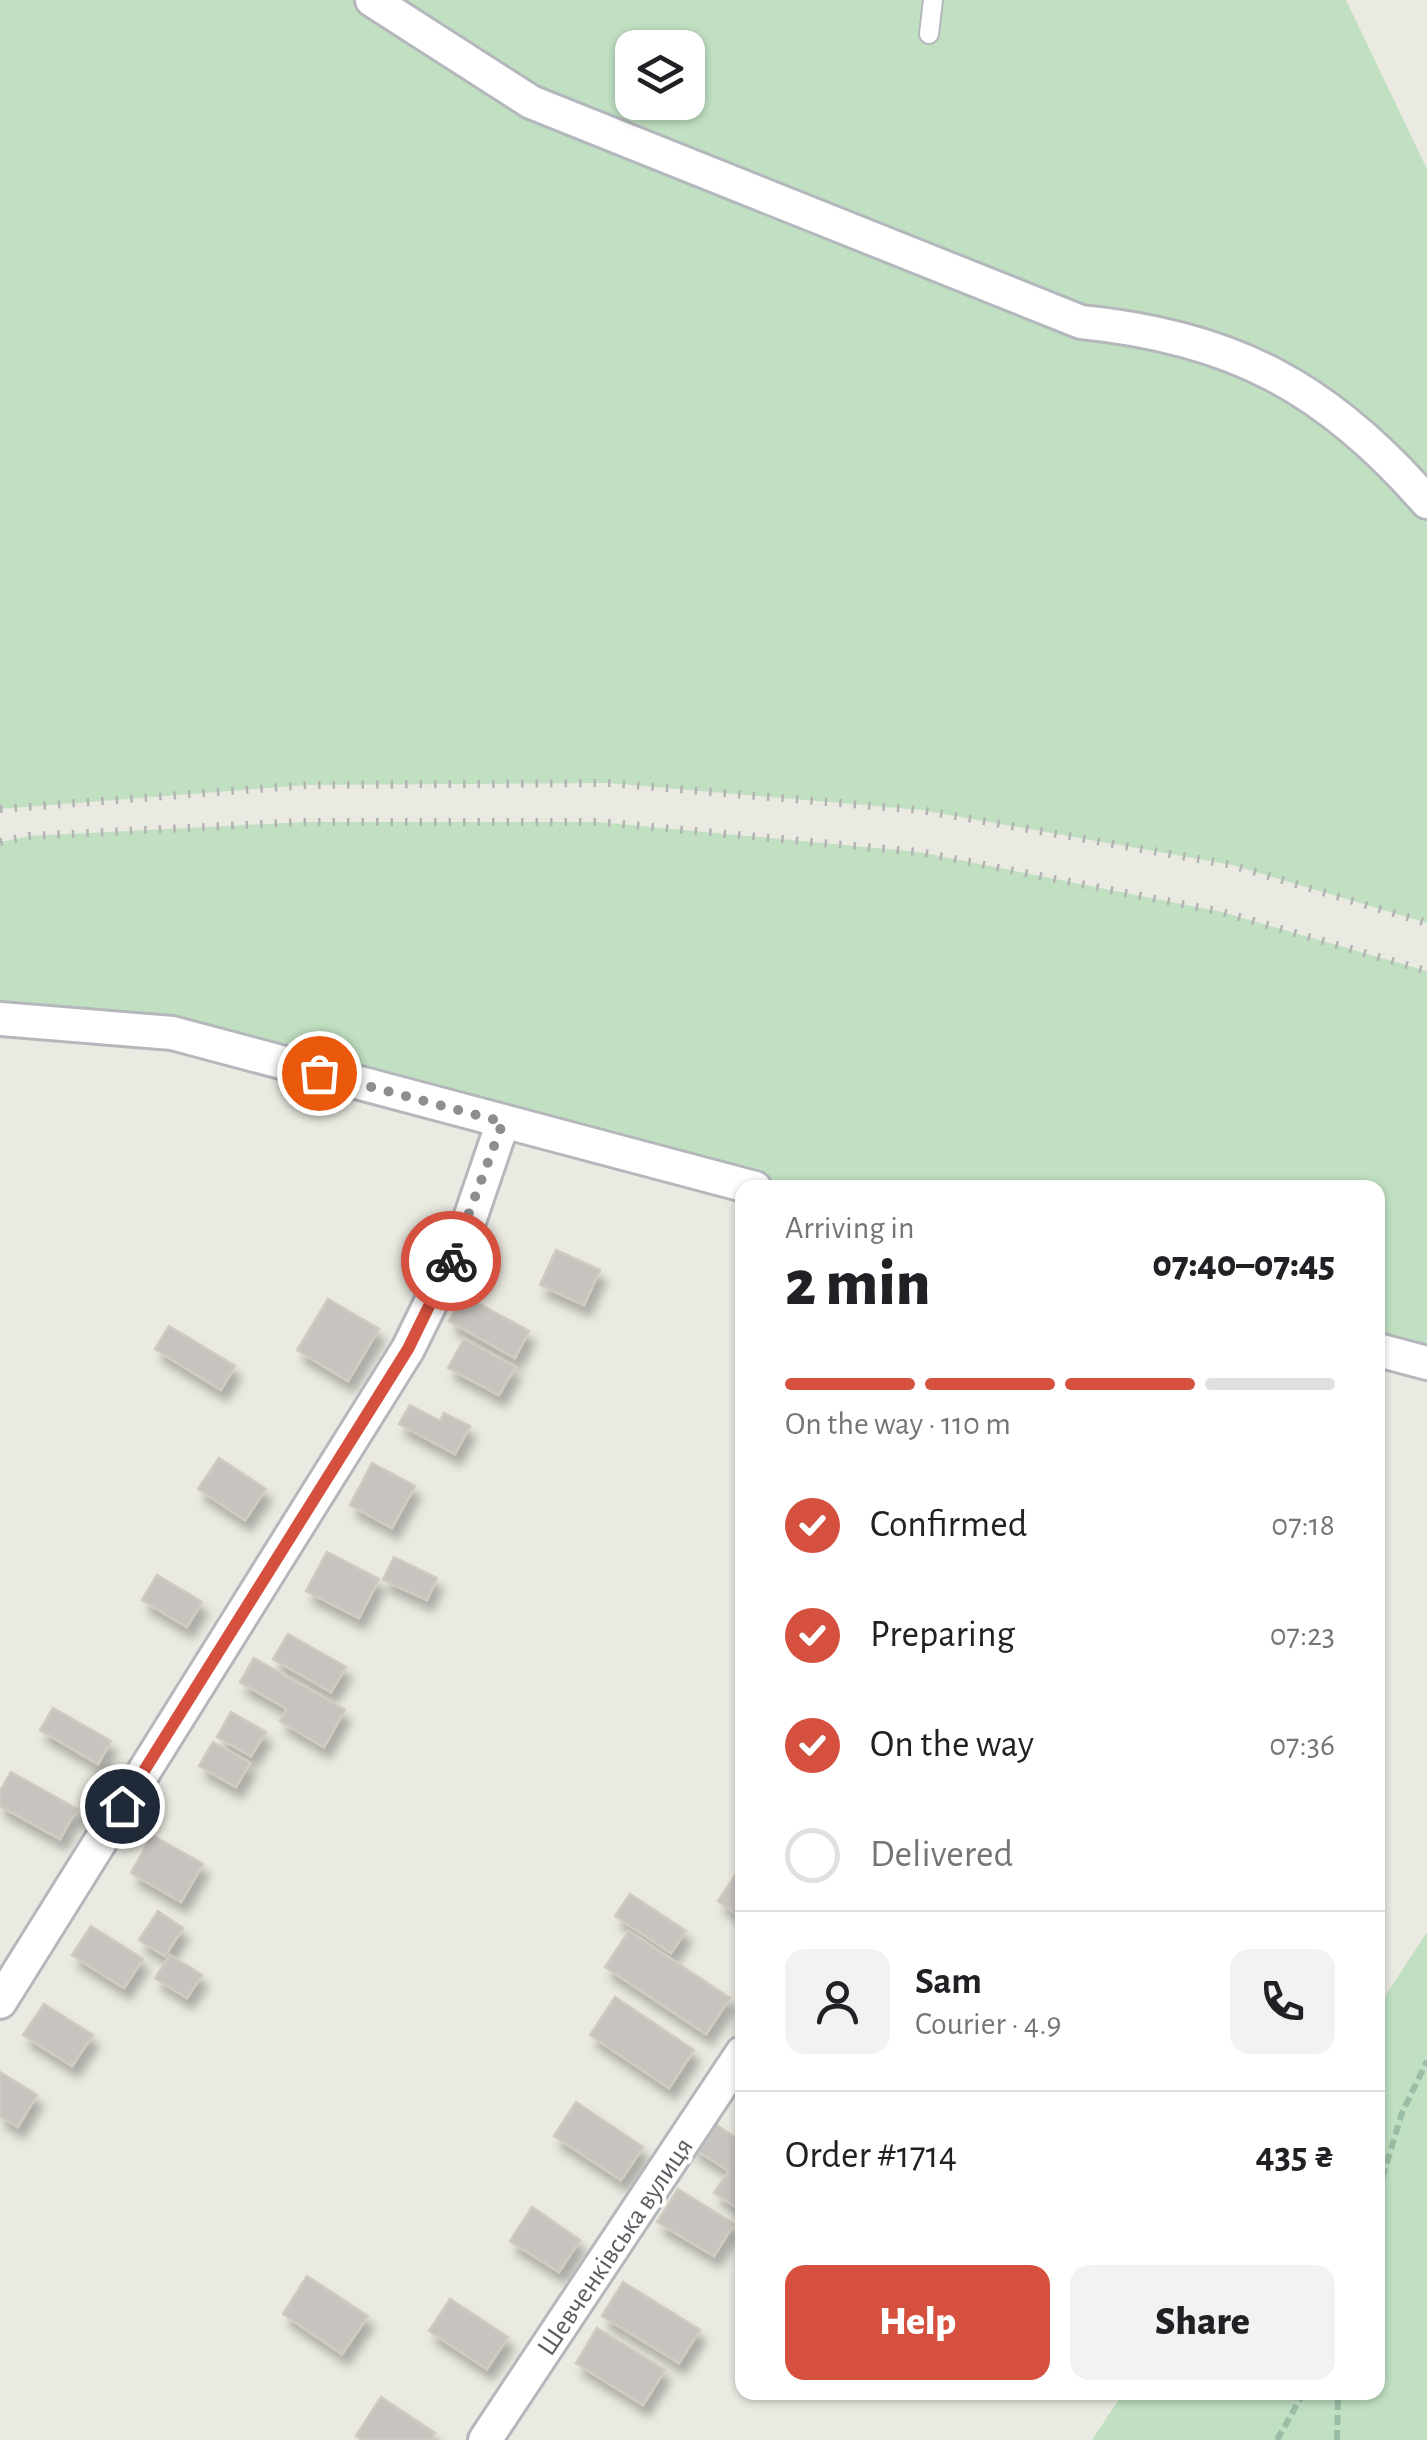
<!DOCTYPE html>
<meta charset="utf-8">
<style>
body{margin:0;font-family:"Alegreya Sans",sans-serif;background:#f2f2f2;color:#202124;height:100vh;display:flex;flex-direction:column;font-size:38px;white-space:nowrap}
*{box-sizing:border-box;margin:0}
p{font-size:32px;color:#757577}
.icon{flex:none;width:55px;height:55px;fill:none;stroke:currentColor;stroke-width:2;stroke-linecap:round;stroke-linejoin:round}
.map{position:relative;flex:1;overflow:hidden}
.details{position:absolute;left:735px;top:1180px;width:650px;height:1220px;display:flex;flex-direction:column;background:#fff;border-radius:20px;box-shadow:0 2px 8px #0004}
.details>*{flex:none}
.tools{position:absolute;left:615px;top:30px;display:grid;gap:20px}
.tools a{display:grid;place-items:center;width:90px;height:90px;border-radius:20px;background:#fff;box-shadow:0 2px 8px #0004;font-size:50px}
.pin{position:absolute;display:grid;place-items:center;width:85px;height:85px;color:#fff;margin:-42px;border:5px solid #fff;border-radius:50%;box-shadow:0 2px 10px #0007}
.courier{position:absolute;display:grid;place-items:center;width:100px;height:100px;margin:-50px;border:8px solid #d5503f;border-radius:50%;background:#fff;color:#222;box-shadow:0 2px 12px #0007}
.headline em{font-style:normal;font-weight:800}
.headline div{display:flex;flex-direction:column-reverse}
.headline{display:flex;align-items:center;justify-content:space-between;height:170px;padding:0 50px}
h1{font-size:65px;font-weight:800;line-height:75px}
.bar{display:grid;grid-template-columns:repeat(4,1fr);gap:15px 10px;align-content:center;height:120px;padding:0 50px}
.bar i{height:12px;border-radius:8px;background:#e0e0e0}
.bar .current{background:#d5503f}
.bar p{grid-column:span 4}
.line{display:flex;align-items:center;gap:25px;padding:0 50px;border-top:2px solid #e0e0e0}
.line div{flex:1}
.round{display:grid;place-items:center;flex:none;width:105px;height:105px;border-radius:20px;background:#f2f2f2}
ol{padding:0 50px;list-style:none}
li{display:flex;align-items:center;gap:30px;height:110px}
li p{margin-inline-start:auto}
li .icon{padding:10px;border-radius:50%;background:#d5503f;color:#fff;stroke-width:4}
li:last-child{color:#757577}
li i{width:55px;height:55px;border:5px solid #e0e0e0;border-radius:50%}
.button{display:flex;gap:20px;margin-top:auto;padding:20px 50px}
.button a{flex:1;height:115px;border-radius:20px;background:#d5503f;color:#fff;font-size:40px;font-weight:800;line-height:115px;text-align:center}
.button a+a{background:#f2f2f2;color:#202124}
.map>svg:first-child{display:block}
.green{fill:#c1e0c2;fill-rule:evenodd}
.building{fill:#c7c4bf;stroke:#cfcbc1;stroke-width:2.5;filter:url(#shadow)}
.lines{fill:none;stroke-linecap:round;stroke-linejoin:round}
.service-casing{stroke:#b4b7bb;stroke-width:22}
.minor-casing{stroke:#b4b7bb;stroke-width:38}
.path{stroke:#9abea5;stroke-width:6;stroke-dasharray:10 5;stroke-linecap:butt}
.service{stroke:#fff;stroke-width:18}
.minor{stroke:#fff;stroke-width:32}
.rail{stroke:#b2b3b3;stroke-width:8;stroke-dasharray:2.5 12;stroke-linecap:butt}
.done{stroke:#8d8e8e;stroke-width:10;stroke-dasharray:0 18}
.route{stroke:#d5503f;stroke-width:12}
.labels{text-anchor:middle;stroke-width:8;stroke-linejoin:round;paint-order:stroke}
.street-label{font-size:28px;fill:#5a5d61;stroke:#fff}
</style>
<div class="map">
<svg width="1427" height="2440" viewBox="0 0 1427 2440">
<defs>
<filter id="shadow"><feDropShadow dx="6" dy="11" stdDeviation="5" flood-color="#0004"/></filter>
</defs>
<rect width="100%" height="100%" fill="#ebeae2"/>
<g class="green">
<path d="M0 0H1346L1427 169V923L1232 865 921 810 608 783 307 785 0 809ZM632 48H688V102H632Z"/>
<path d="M303 822H599L919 852 1222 912 1427 971V1363L1378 1350V1188L755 1187 172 1033 0 1019V842L29 836Z"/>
<path d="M1427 1932V2440H1092L1123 2393 1378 2392V2007Z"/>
</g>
<g class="building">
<path d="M556 1250 600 1270 584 1305 540 1285Z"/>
<path d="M463 1295 529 1331 515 1358 449 1321Z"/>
<path d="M328 1299 379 1329 348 1381 297 1350Z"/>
<path d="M169 1326 235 1366 221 1390 155 1349Z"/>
<path d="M464 1339 515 1367 499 1395 448 1368Z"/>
<path d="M410 1405 440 1421 444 1413 470 1426 455 1454 399 1424Z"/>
<path d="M219 1458 266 1489 245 1520 198 1489Z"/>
<path d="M372 1463 415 1486 392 1528 350 1505Z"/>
<path d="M327 1552 379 1579 359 1618 306 1591Z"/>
<path d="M394 1557 437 1578 427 1600 383 1580Z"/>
<path d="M157 1575 202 1602 187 1627 142 1600Z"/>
<path d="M288 1634 346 1667 331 1692 273 1659Z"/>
<path d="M254 1658 345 1710 324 1747 280 1721 287 1709 240 1682Z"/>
<path d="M53 1708 111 1741 98 1764 40 1730Z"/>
<path d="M231 1712 266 1732 251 1756 217 1737Z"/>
<path d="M213 1742 250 1763 236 1787 199 1766Z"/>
<path d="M11 1772 77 1809 60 1839 0 1806V1791Z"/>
<path d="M152 1835 203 1864 181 1902 131 1873Z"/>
<path d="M742 1865V1918L718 1901Z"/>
<path d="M630 1894 686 1931 671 1953 615 1916Z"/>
<path d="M158 1911 183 1928 165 1956 139 1940Z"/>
<path d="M91 1926 143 1959 124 1988 72 1955Z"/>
<path d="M629 1931 730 1998 706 2034 605 1967Z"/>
<path d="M170 1955 202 1975 187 1998 155 1978Z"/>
<path d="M615 1997 694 2050 669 2088 590 2035Z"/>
<path d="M44 2004 93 2035 72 2066 23 2035Z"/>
<path d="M0 2072 37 2095 18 2127 0 2116Z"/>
<path d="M576 2102 643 2147 621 2180 554 2136Z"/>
<path d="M709 2120 742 2142V2211L714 2193 729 2171 691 2147Z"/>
<path d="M678 2189 734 2224 714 2256 657 2222Z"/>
<path d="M532 2207 580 2240 559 2272 510 2241Z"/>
<path d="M307 2276 368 2316 342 2354 283 2314Z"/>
<path d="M623 2282 700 2330 679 2363 602 2316Z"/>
<path d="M450 2299 508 2337 487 2369 429 2331Z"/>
<path d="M597 2328 665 2370 643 2405 576 2363Z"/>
<path d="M381 2397 435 2433 430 2440H362L356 2436Z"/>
</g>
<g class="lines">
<g class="service-casing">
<path id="service" d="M929 34 933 0"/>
</g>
<g class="minor-casing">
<g id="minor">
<path d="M372 0 531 102 1081 322C1232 337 1327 387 1427 502"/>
<path d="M0 1019 172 1033 755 1188"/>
<path d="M1378 1350 1427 1363"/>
<path d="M0 2002 408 1349 465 1233 503 1122"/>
<path d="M485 2440 742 2053"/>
</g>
</g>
<g class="path">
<path d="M1378 2192 1402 2113 1427 2061"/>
<path d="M1277 2440 1304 2392"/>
<path d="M1337 2440 1338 2392"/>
</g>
<use href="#service" class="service"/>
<use href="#minor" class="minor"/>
<g class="rail">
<path d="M0 809 307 785 608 783 921 810 1232 865 1427 923"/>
<path d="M0 842 29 836 303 822H599L919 852 1222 912 1427 971"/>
</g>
</g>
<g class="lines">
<path class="done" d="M319 1073 503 1122 451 1261"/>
<path class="route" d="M122 1806 408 1349 451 1261"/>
</g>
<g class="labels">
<g class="street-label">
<text transform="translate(614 2246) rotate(-56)" y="10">Шевченківська вулиця</text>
</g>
</g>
</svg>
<div class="tools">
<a><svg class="icon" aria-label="layers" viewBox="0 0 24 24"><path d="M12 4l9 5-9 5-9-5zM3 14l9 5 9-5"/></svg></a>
</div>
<div class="pin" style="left:319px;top:1073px;background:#ea580c"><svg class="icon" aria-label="bag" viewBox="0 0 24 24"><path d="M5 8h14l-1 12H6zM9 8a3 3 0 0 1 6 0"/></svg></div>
<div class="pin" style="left:122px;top:1806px;background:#1f2937"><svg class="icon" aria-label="home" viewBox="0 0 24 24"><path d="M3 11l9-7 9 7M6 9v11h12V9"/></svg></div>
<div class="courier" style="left:451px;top:1261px"><svg class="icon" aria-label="bike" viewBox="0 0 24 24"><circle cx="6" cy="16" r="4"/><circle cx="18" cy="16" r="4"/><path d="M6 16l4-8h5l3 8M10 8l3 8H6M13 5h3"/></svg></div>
<section class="details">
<div class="headline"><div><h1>2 min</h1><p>Arriving in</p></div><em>07:40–07:45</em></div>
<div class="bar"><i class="current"></i><i class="current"></i><i class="current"></i><i></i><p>On the way · 110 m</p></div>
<ol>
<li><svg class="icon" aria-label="check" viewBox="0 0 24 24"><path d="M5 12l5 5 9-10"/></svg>Confirmed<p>07:18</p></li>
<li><svg class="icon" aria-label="check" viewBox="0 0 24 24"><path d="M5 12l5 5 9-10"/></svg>Preparing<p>07:23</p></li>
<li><svg class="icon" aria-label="check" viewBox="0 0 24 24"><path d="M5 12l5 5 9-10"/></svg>On the way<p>07:36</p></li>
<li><i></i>Delivered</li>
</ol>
<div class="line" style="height:180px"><a class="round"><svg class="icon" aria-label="person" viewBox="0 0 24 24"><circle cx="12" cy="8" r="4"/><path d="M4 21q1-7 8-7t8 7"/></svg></a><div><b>Sam</b><p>Courier · 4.9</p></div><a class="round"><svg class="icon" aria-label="phone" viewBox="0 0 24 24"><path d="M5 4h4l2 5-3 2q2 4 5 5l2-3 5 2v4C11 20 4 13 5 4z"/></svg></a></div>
<div class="line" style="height:130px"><div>Order #1714</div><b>435 ₴</b></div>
<div class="button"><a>Help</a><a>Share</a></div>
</section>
</div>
